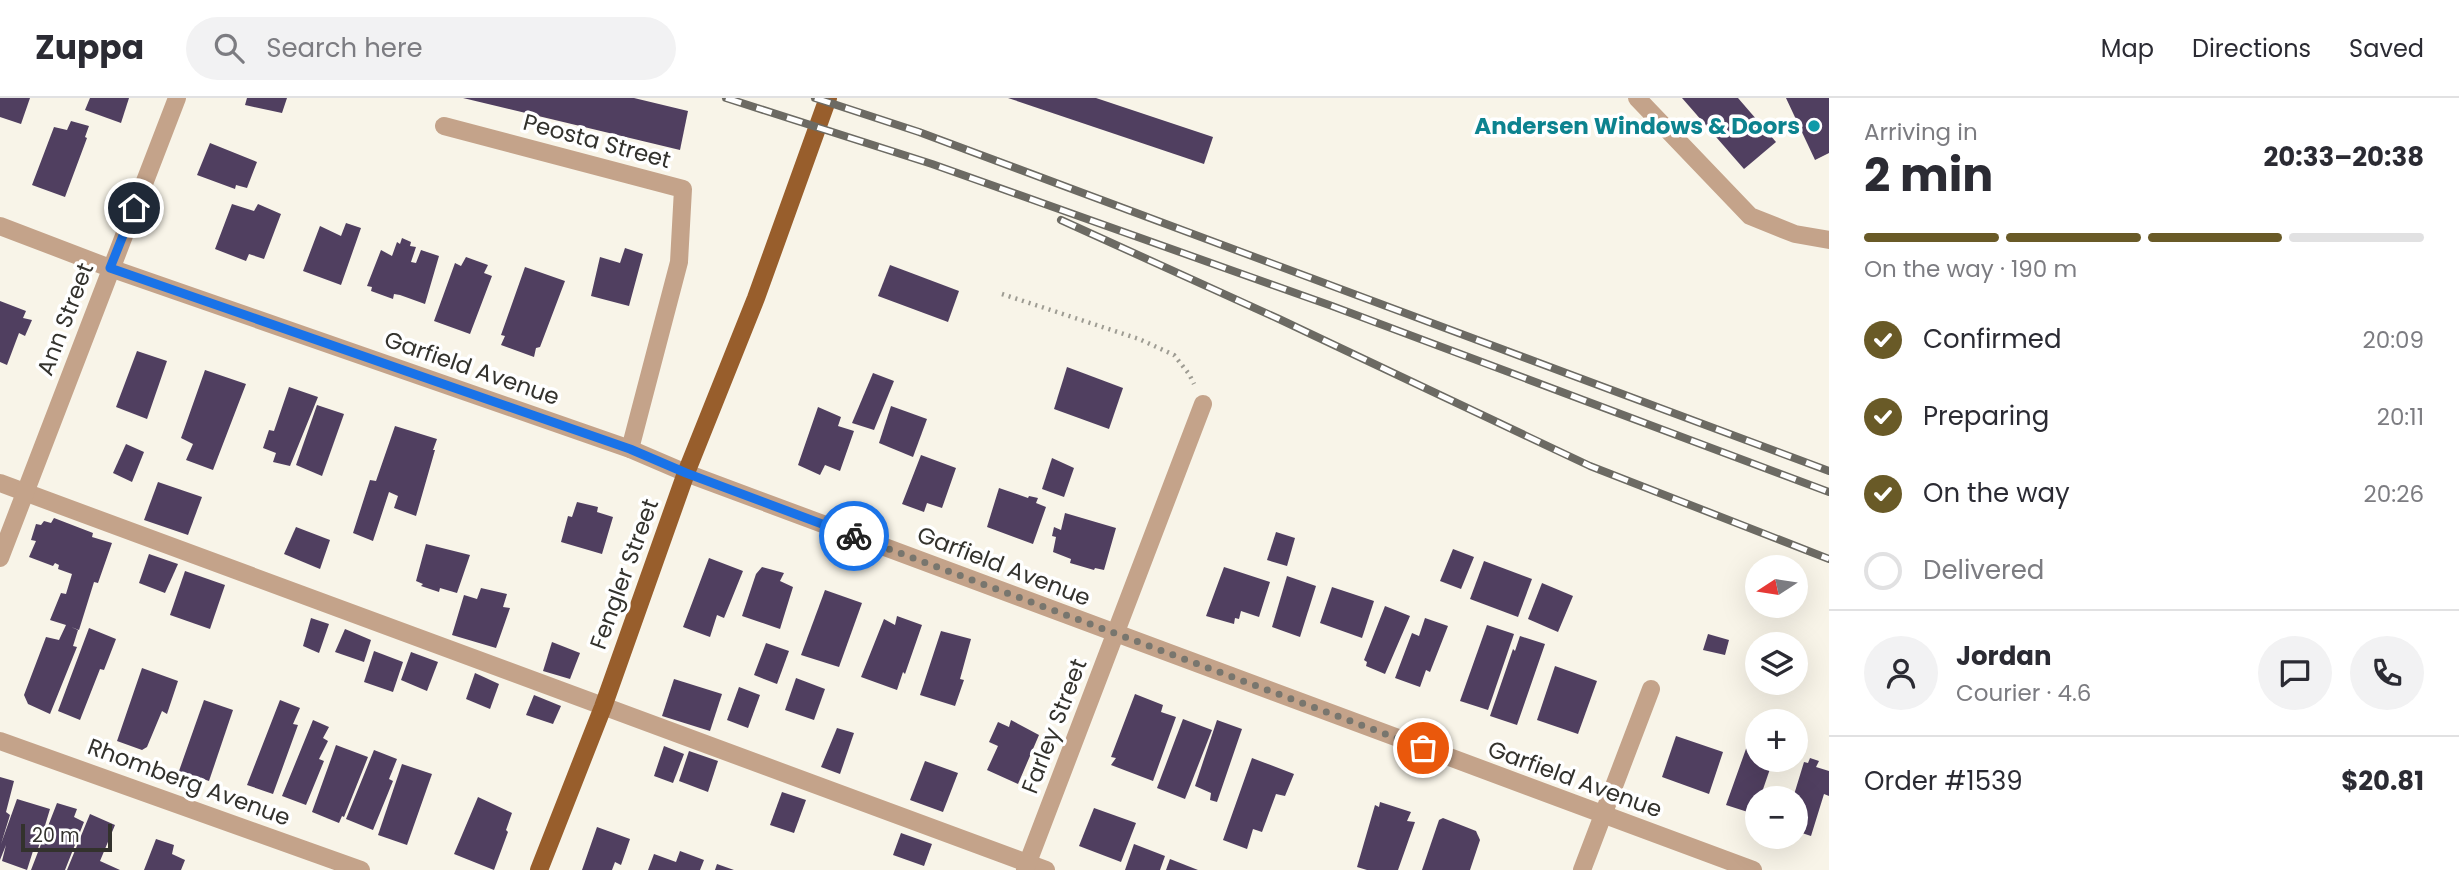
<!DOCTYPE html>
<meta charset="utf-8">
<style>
body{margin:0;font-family:Poppins,sans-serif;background:#f2f2f3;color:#2b2b33;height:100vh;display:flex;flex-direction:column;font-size:26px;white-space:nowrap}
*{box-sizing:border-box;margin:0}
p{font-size:23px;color:#7c7c81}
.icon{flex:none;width:38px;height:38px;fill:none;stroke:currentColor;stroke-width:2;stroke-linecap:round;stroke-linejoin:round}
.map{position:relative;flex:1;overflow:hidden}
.details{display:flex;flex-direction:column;background:#fff;width:630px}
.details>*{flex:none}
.needle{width:46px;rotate:258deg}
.controls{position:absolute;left:1745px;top:457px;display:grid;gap:14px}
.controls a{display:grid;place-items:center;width:63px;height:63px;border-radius:50%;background:#fff;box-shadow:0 7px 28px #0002;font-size:35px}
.scale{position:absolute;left:21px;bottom:18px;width:91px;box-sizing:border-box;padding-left:7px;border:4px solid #33322d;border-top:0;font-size:19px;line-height:24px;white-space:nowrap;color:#33322d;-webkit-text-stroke:5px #fff;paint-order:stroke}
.pin{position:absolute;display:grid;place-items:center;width:60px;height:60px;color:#fff;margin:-30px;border:4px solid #fff;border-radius:50%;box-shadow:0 2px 7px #0007}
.courier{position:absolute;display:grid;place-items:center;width:70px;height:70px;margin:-35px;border:5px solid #1a73e8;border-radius:50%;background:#fff;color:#222;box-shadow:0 2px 9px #0007}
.head em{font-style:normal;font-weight:700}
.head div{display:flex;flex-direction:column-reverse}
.head{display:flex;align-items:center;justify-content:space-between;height:119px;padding:0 35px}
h1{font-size:46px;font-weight:700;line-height:52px}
.bar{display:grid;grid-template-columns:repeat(4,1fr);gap:10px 7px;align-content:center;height:84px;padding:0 35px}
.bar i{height:9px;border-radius:5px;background:#e1e1e2}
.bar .active{background:#695a27}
.bar p{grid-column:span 4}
.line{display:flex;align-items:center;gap:18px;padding:0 35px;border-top:2px solid #e1e1e2}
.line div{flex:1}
.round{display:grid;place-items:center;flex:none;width:74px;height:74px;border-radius:37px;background:#f2f2f3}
ol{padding:0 35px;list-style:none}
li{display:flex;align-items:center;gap:21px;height:77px}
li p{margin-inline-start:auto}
li .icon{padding:7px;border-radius:50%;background:#695a27;color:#fff;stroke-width:4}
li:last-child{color:#7c7c81}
li i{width:38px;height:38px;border:4px solid #e1e1e2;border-radius:50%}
header{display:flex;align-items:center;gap:42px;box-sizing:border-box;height:98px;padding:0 35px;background:#fff;border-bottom:2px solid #e1e1e2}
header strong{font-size:33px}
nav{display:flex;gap:38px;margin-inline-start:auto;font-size:24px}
.search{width:490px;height:63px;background:#f2f2f3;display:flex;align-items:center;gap:18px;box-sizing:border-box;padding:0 24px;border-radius:38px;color:#7c7c81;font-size:26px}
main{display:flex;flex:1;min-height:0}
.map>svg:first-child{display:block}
.building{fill:#503f60}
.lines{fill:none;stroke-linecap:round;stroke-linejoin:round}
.path{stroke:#9e9c93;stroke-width:4.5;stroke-dasharray:2 5;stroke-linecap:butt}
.minor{stroke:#c4a38a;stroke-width:18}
.major{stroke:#985e2c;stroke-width:18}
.rail-casing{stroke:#6c6a63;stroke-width:8}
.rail{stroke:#fff;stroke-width:5;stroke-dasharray:16;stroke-linecap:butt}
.done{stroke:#78766e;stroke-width:7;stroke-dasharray:0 12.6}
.route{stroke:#1a73e8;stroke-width:9}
.culture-dot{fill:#0f9aa8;stroke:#fff;stroke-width:2.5}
.labels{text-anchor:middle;stroke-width:7;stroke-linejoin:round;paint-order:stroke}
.culture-label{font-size:23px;font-weight:bold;fill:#0d838f;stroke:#fff;text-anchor:end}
.street-label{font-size:23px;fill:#33322d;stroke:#fff}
</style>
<header>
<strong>Zuppa</strong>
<div class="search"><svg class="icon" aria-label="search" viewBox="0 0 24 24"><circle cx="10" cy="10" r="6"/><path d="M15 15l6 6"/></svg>Search here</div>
<nav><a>Map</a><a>Directions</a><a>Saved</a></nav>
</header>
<main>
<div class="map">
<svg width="1829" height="772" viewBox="0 0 1829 772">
<rect width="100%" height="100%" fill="#f8f4e8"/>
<g class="building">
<path d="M0 0H30L21 26 0 19Z"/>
<path d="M90 0H129L121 25 85 12Z"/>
<path d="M247 0H287L282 15 245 7Z"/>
<path d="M463 0H634L688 13 680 52Z"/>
<path d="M1008 0H1096L1213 39 1204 66Z"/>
<path d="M1682 0H1738L1776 44 1744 71Z"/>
<path d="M1786 0H1829V55L1815 62Z"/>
<path d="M71 23 89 28 85 39 87 40 65 99 32 87 54 29 67 32Z"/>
<path d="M210 45 257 64 247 90 236 87 235 91 197 77Z"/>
<path d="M232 106 254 113 258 106 281 116 264 161 249 156 246 163 215 151Z"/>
<path d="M346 125 361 130 341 187 303 173 320 128 341 138Z"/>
<path d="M402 140 411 144 410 148 416 149 411 164 416 165 421 152 439 158 425 206 400 197 394 196 393 201 371 193 372 189 367 188 381 152 392 158 397 144 400 146Z"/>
<path d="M625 150 643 156 629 208 591 198 600 159 620 165Z"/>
<path d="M466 159 488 167 484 175 492 178 470 236 434 223 455 165 461 168Z"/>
<path d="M890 167 959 193 948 224 878 198Z"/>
<path d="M525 169 565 183 540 249 536 250 534 259 501 247 505 238 501 237Z"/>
<path d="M0 203 26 213 23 220 32 222 25 238 19 235 7 267 0 264Z"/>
<path d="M137 253 167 263 147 321 116 309Z"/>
<path d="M1067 269 1123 290 1109 331 1054 311Z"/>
<path d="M205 272 246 286 213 372 186 362 193 346 181 340Z"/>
<path d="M873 275 894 283 874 332 852 325Z"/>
<path d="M289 289 318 299 290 368 273 364 276 355 263 350 269 332 274 333Z"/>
<path d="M317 307 344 316 322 378 296 367Z"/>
<path d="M891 308 927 321 913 359 879 345Z"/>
<path d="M818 309 841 319 838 328 854 333 840 373 825 367 820 377 798 367Z"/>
<path d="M395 328 437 341 433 352H435L416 418 394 410 398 398 389 394 373 443 353 435 370 382 376 383Z"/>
<path d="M126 346 144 354 132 384 113 375Z"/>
<path d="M921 357 956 370 942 410 927 405 924 414 902 406Z"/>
<path d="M1052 360 1074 370 1064 399 1042 391Z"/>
<path d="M158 384 202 399 188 437 144 422Z"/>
<path d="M999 390 1028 400 1029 398 1038 400 1036 405 1046 409 1033 446 987 429Z"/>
<path d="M577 404 598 409 597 414 613 419 602 456 561 444 568 418 572 419Z"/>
<path d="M1065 415 1116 430 1104 472 1095 470 1094 472 1070 465 1071 461 1053 454 1056 439 1052 438 1054 429 1061 432Z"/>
<path d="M54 420 93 435 92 439 112 445 98 485 94 484 79 532 71 529 78 532 73 548 77 549 50 616 28 606 24 597 46 539 59 542 66 527 50 522 61 495 66 496 72 476 58 471 59 467 55 465 53 468 29 459 36 443 31 442 36 426 41 427 44 423 51 425Z"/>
<path d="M296 429 330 442 320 471 284 456Z"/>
<path d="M1276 434 1295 440 1287 468 1267 462Z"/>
<path d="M426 446 470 457 457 495 440 490 439 494 421 488 423 486 416 483Z"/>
<path d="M1453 451 1474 459 1461 491 1440 483Z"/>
<path d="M149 456 178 466 165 495 139 485Z"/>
<path d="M709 460 743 473 724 520 717 517 710 539 683 529Z"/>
<path d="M1484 463 1532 481 1518 519 1470 501Z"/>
<path d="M762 469 784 475 780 483 793 489 780 531 742 518 756 476Z"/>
<path d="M1224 469 1270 484 1259 519 1241 513 1239 521 1235 520 1234 526 1206 518Z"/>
<path d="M185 473 225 487 210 531 170 517Z"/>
<path d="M1287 478 1316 488 1300 539 1272 529Z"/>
<path d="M1542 485 1573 498 1558 534 1528 521Z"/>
<path d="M1332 489 1374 503 1362 540 1320 525Z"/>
<path d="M481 490 507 496 503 509 510 510 496 550 452 537 464 497 477 501Z"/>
<path d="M825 492 862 505 839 569 801 557Z"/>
<path d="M1385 508 1410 518 1385 576 1366 568 1367 564 1364 562Z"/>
<path d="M897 518 922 527 905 576 903 574 897 592 861 579 884 521 895 527Z"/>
<path d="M311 520 329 526 319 555 303 548Z"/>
<path d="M1425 520 1448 528 1430 574 1426 572 1420 589 1395 580 1412 535 1419 538Z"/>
<path d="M1487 527 1514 536 1488 612 1460 603Z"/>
<path d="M89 530 116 541 104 572 100 571 80 622 58 613Z"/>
<path d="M345 531 371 542 364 564 335 554Z"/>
<path d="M941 533 971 541 960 581 964 582 955 608 920 597Z"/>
<path d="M1708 536 1729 542 1725 557 1703 552Z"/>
<path d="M1520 538 1545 546 1517 627 1490 618 1513 551 1515 553Z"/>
<path d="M552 544 580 555 570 581 543 573Z"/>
<path d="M766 545 789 553 777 586 754 577Z"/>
<path d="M374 553 403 564 393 594 364 584Z"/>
<path d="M411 554 438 564 427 593 401 582Z"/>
<path d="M1555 568 1597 583 1578 636 1537 622Z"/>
<path d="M142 570 178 583 167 616 162 613 147 649 142 652 117 643Z"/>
<path d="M475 575 499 586 490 611 466 601Z"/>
<path d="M796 580 825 591 814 622 785 612Z"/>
<path d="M674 581 722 596 710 633 662 618Z"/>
<path d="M739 589 760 597 748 630 727 622Z"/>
<path d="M1135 596 1163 607 1161 614 1176 619 1153 683 1111 667 1116 660 1111 659Z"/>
<path d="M534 597 561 608 553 626 526 617Z"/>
<path d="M204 602 233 612 209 683 179 673Z"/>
<path d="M280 602 300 610 293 626 298 627 273 696 247 687Z"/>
<path d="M1183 621 1212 632 1185 701 1157 690Z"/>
<path d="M313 622 329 629 323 640 328 643 319 661 324 663 306 707 282 698Z"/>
<path d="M1011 622 1039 637 1018 686 987 672 998 648 989 644 998 624 1009 629Z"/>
<path d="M1217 622 1242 631 1217 704 1210 702 1211 695 1195 688Z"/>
<path d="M837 630 854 635 840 676 821 669Z"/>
<path d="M1752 634 1757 636V662H1778L1775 670 1771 668 1760 700H1757L1754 716 1726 707Z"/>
<path d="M1676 638 1723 654 1709 696 1662 679Z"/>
<path d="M336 647 368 659 344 719 342 718 339 725 312 714Z"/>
<path d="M664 648 684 656 673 685 654 678Z"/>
<path d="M374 652 397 661 389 681 393 683 373 732 346 721Z"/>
<path d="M689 653 718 663 708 694 679 683Z"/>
<path d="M1252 660 1294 676 1285 698 1276 696 1262 734 1253 731 1247 751 1223 742Z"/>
<path d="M1810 660 1819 663 1816 669 1829 673V698L1824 696 1811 738 1796 733V700H1793L1804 664 1808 665Z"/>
<path d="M925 663 958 675 943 714 910 702Z"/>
<path d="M402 666 432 676 407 747 378 737Z"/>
<path d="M0 679 14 683 6 714 10 717 1 746 17 701 50 711 37 754 33 753 27 772 2 763 6 747 0 762Z"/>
<path d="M782 694 806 702 794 735 770 727Z"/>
<path d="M478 699 512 715 506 732 508 734 494 772 454 756Z"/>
<path d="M1380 704 1411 714 1407 723 1415 724 1398 772H1367L1357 769 1375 707 1379 709Z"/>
<path d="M57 705 77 711 74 719 84 724 65 772H31Z"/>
<path d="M1094 710 1136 725 1121 764 1079 748Z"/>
<path d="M90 716 115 727 100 763 120 772H67Z"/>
<path d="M1443 720 1476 733 1480 742 1470 772H1422L1439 722Z"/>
<path d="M597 729 630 741 621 767 615 764 612 772H582Z"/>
<path d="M901 735 932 746 924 768 893 757Z"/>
<path d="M156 741 174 747 172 756 185 762 181 772H144Z"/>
<path d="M1134 746 1165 758 1160 772H1125Z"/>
<path d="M680 753 704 762 700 772H648L654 756 676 764Z"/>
<path d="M1170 761 1198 772H1166Z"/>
<path d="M717 766 734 772H715Z"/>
</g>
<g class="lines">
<path class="path" d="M1002 196 1139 241 1174 257 1189 276 1194 286"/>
<g class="minor">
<path d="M1637 0 1750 118 1795 136 1829 142"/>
<path d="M444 28 683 91 679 164 630 351"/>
<path d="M0 128 110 170 630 351 686 375 1753 772"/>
<path d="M0 385 1046 772"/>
<path d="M0 460 177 0"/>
<path d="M0 643 361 772"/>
<path d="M1025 772 1203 306"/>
<path d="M1582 772 1651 591"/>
</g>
<path class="major" d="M539 772 603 609 686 375 756 200 828 0"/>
<g class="rail-casing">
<g id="rail">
<path d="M726 0 932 66 1332 208 1829 394"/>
<path d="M815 0 919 34 1829 373"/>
<path d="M1061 122 1279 221 1590 368 1829 461"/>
</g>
</g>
<use href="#rail" class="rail"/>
</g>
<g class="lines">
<path class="done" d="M854 438 1423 650"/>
<path class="route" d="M134 110 110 170 630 351 686 375 854 438"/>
</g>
<circle class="culture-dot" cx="1814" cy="28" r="7"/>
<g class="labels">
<g class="culture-label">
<text x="1800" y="36">Andersen Windows &amp; Doors</text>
</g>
<g class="street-label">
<text transform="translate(597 43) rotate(15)" y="8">Peosta Street</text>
<text transform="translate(65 221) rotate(-69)" y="8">Ann Street</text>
<text transform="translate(472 270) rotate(19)" y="8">Garfield Avenue</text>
<text transform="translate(1004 468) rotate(21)" y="8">Garfield Avenue</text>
<text transform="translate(624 476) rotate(-70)" y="8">Fengler Street</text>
<text transform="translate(1054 628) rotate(-69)" y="8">Farley Street</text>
<text transform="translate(1575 681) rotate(20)" y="8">Garfield Avenue</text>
<text transform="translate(189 684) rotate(20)" y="8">Rhomberg Avenue</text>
</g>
</g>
</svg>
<div class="controls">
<a><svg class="needle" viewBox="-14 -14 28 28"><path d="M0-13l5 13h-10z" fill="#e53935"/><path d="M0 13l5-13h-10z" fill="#7c7c81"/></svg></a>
<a><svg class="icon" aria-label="layers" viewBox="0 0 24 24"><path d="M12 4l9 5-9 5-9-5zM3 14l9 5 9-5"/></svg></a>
<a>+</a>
<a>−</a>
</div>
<div class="scale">20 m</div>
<div class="pin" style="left:1423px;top:650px;background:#ea580c"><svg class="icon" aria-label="bag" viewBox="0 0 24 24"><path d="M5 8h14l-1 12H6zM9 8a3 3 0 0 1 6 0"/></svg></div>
<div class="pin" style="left:134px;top:110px;background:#1f2937"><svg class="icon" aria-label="home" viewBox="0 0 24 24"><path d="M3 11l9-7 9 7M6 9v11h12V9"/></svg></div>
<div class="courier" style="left:854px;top:438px"><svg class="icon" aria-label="bike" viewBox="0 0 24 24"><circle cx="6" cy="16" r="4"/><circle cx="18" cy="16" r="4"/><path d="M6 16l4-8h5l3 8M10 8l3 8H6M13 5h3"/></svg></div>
</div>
<section class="details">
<div class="head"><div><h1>2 min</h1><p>Arriving in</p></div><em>20:33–20:38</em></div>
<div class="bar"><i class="active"></i><i class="active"></i><i class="active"></i><i></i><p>On the way · 190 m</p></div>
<ol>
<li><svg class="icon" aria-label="check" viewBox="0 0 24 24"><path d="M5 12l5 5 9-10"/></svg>Confirmed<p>20:09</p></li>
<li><svg class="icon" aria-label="check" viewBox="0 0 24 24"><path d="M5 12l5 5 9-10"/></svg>Preparing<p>20:11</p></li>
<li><svg class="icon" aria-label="check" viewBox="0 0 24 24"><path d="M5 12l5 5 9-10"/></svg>On the way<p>20:26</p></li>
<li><i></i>Delivered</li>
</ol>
<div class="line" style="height:126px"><a class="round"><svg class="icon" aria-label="person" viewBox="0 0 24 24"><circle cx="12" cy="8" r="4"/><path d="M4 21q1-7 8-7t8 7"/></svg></a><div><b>Jordan</b><p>Courier · 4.6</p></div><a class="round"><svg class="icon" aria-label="chat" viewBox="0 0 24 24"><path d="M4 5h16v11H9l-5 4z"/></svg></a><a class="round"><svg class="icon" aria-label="phone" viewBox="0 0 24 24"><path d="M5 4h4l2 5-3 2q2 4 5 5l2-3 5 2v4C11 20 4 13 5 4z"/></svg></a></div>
<div class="line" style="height:91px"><div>Order #1539</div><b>$20.81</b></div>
</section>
</main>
